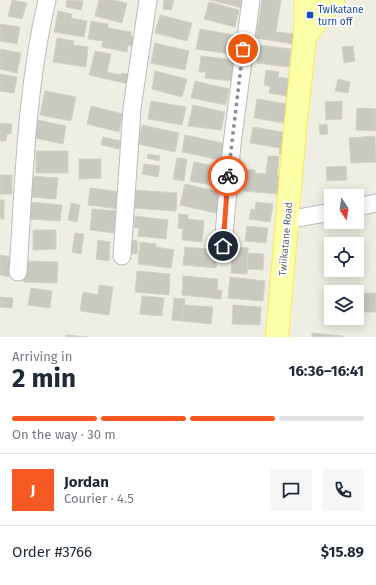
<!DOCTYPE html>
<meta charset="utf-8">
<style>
body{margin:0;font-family:"Fira Sans",sans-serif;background:#f6f6f7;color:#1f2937;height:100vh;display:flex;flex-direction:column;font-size:15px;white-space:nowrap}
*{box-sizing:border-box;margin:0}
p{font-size:13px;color:#747a83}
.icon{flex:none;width:22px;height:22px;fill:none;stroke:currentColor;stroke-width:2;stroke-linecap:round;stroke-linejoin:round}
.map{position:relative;height:337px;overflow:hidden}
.details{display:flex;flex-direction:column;background:#fff;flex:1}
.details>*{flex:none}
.needle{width:26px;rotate:167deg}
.tools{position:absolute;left:324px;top:189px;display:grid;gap:8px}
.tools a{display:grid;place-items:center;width:40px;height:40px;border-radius:0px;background:#fff;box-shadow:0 2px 10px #0003;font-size:20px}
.pin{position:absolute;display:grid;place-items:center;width:34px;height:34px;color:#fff;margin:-17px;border:2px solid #fff;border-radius:50%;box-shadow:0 1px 4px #0007}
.courier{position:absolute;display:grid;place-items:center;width:40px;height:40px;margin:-20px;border:3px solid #f65a22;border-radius:50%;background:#fff;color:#222;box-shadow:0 1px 5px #0007}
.summary em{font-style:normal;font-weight:700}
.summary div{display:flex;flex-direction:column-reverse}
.summary{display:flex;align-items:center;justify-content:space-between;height:68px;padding:0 12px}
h1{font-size:26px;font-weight:700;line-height:30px}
.bar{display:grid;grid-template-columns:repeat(4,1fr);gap:6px 4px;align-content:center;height:48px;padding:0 12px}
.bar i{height:5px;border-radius:3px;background:#e0e1e3}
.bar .current{background:#f65a22}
.bar p{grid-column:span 4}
.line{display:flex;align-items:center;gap:10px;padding:0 12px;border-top:1px solid #e0e1e3}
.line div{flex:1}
.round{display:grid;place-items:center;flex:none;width:42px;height:42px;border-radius:0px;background:#f6f6f7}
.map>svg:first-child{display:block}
.building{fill:#cac9c0;stroke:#d4d2c1}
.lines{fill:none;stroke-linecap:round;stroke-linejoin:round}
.minor-casing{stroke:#bbbcc3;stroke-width:19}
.major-casing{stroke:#fceb4f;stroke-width:24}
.minor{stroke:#fff;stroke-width:17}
.major{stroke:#fdffa8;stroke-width:22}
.done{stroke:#8f9091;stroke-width:4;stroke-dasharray:0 7.2}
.route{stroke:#f65a22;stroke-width:5}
.transit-dot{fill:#1a4fb4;stroke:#fff;stroke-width:1.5}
.labels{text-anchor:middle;stroke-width:4;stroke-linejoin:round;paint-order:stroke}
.transit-label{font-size:10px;fill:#164399;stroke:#fff;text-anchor:start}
.street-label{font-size:10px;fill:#5b5d65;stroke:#fff}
</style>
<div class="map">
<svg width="376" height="337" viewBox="0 0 376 337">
<rect width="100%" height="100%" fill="#efeee3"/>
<g class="building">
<path d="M12 0 27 3 22 19 8 16Z"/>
<path d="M67 0 83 1 81 10 66 7Z"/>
<path d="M99 0H113L127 3 122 23 95 16Z"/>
<path d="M164 0H174L171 10 163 9Z"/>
<path d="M210 0H245L243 8Z"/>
<path d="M262 0H281L276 32 295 34 293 44 256 38Z"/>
<path d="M209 2 239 10 235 27 204 19Z"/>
<path d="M58 11 72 14 71 18 87 21 84 37 54 32Z"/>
<path d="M160 15 192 23 187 41 155 33Z"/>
<path d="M91 21 108 24V28L131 32V36L137 37 135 46 128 45 127 52 102 47 103 41 88 39Z"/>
<path d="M0 24 20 27 17 44 0 41Z"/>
<path d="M200 29 234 35 231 54 196 49Z"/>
<path d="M57 38 74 41 73 45 88 47 86 67 53 62Z"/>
<path d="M155 43 189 51 185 70 151 63Z"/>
<path d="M260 45 291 49 289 67 257 63Z"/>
<path d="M353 46 355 61 344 63 342 47Z"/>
<path d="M0 49 21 53 17 73 0 69Z"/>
<path d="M95 51 111 54 107 72 121 75V73L130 74 128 84 89 75Z"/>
<path d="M201 56 234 60 232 81 205 78 206 72H199Z"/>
<path d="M266 70 279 72 278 77 290 79 287 96 269 93 270 86 264 85Z"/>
<path d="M155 71 187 79 182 97 152 89Z"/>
<path d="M0 74 17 77 14 93 0 91Z"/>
<path d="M338 79 350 82 348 93 335 91Z"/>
<path d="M195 81 229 89 226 105 191 98Z"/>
<path d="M45 91 76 97 71 121 40 115Z"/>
<path d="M257 99 287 104 284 123 254 118Z"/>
<path d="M151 101 186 107 182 125 148 119Z"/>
<path d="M342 101V119L326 120 325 102Z"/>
<path d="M193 105 225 112 221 130 188 126Z"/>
<path d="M91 106 123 114 119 132 87 124Z"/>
<path d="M357 108 376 109V131L356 130Z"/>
<path d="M33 119 66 126 63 144 30 137Z"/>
<path d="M0 123 12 124 11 134H7L6 141H0Z"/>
<path d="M327 124 328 134 320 135 319 125Z"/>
<path d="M142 125 179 133 175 152 138 144Z"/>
<path d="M253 127 294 134 290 156 279 154 280 148 250 143Z"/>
<path d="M185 135 227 144 224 161 182 152Z"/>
<path d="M375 136 376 162 351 163 349 138Z"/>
<path d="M103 137 121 141 119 149 101 145Z"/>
<rect x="36" y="151" width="32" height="22"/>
<path d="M148 154 160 156 159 161 147 158Z"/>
<path d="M268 156H279L277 176H280L278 194 244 191 246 169 255 170V173L266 174Z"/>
<path d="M177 158 187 159 184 181 173 179Z"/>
<path d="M79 159H101V178L79 179Z"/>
<path d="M194 162 225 168 221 187 190 181Z"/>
<path d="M144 164 160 166 158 177 142 174Z"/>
<path d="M346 166 347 180 327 181 326 167Z"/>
<rect x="0" y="175" width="12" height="19"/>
<path d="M31 176 58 178 56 199 29 197Z"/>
<path d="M185 184 224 193 220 214 180 205Z"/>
<path d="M90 188 121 192 118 209 88 205Z"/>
<path d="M133 190 177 193 176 211 132 208Z"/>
<rect x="0" y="200" width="4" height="19"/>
<path d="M31 202 62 205 60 221 30 219Z"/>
<path d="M256 202 273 204 270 222 249 219 251 209 255 210Z"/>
<path d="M71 203 80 205 77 222 68 220Z"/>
<path d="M92 209 117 211 114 233 90 230Z"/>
<path d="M179 214 188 215V219L204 221 202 242 182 240 183 229 178 228Z"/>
<path d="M135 216 168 220 166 239 138 236 139 228H134Z"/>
<path d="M247 226 268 228 266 243 245 241Z"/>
<path d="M33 230H56V249L33 250Z"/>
<path d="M75 233 84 234 81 254 72 252Z"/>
<path d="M98 240 110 242 109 252H110L109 261 96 259Z"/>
<path d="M129 240 138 241 137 254 128 253Z"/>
<path d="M140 242 156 244V247L174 250 171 268 138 264Z"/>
<path d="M185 247 218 250 216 268 183 265Z"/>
<path d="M232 247 248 248 247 274 231 273Z"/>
<path d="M248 253 264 254 263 270 247 269Z"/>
<path d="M0 255 11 257 9 277 0 275Z"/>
<path d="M24 261 58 262 57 283 23 282Z"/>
<path d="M137 271 170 274 169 295 135 292Z"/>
<path d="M183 276 218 279 217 290H222L221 299 182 295Z"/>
<path d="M230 277 265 281 263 301 228 298Z"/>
<path d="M99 285 113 287 109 315 80 311 83 292 98 295Z"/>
<path d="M31 288 52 291 50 308 28 305Z"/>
<path d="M376 293V312H357V294Z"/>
<path d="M142 296 164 298 162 316 140 314Z"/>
<path d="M0 297 13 298 12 308 0 307Z"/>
<path d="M174 298 185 299 182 321 172 320Z"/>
<path d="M184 305 213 307 211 324 182 321Z"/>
<path d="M233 305 261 307 260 325 232 324Z"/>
<path d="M312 333 343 336V337H312Z"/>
<path d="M66 335 88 337H66Z"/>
</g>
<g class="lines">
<g class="minor-casing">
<g id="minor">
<path d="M357 207 376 203"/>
<path d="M287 220 331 212"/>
<path d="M223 246 232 144 251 0"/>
<path d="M122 256 132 108 148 0"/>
<path d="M18 272C24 181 26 89 47 0"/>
</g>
</g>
<g class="major-casing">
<g id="major">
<path d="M305 36 333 0"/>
<path d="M277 337 294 140 305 36 306 0"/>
</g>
</g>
<use href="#minor" class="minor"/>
<use href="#major" class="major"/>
</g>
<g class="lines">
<path class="done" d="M228 176 243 49"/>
<path class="route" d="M223 246 228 176"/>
</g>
<rect class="transit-dot" x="306" y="11" width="8" height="8" rx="2"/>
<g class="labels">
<g class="transit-label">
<text x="318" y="13">Twikatane<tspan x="318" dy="12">turn off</tspan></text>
</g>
<g class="street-label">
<text transform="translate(285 239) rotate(-85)" y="4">Twiikatane Road</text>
</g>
</g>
</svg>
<div class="tools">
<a><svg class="needle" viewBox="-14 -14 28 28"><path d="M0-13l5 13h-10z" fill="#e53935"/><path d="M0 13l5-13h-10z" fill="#747a83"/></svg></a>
<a><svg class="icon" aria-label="locate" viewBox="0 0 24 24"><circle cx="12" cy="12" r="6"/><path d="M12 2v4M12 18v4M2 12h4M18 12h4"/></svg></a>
<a><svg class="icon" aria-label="layers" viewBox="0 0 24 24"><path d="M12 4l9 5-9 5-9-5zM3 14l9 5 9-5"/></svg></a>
</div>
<div class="pin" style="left:243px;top:49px;background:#ea580c"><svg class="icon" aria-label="bag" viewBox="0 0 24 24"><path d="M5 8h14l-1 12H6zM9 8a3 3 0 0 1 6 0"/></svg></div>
<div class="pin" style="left:223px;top:246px;background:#1f2937"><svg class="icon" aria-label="home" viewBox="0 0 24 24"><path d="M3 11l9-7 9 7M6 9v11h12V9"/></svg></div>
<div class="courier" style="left:228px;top:176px"><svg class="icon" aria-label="bike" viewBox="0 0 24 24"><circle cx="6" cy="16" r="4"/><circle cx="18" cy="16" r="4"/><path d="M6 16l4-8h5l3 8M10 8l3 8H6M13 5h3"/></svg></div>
</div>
<section class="details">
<div class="summary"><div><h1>2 min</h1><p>Arriving in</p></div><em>16:36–16:41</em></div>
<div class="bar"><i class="current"></i><i class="current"></i><i class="current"></i><i></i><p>On the way · 30 m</p></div>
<div class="line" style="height:72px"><b class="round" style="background:#f65a22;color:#fff">J</b><div><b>Jordan</b><p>Courier · 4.5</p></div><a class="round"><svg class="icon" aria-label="chat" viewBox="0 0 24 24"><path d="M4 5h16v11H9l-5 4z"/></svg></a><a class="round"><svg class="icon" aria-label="phone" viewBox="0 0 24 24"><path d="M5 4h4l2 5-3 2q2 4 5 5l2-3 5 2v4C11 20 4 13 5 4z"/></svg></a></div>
<div class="line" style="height:52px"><div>Order #3766</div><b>$15.89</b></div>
</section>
